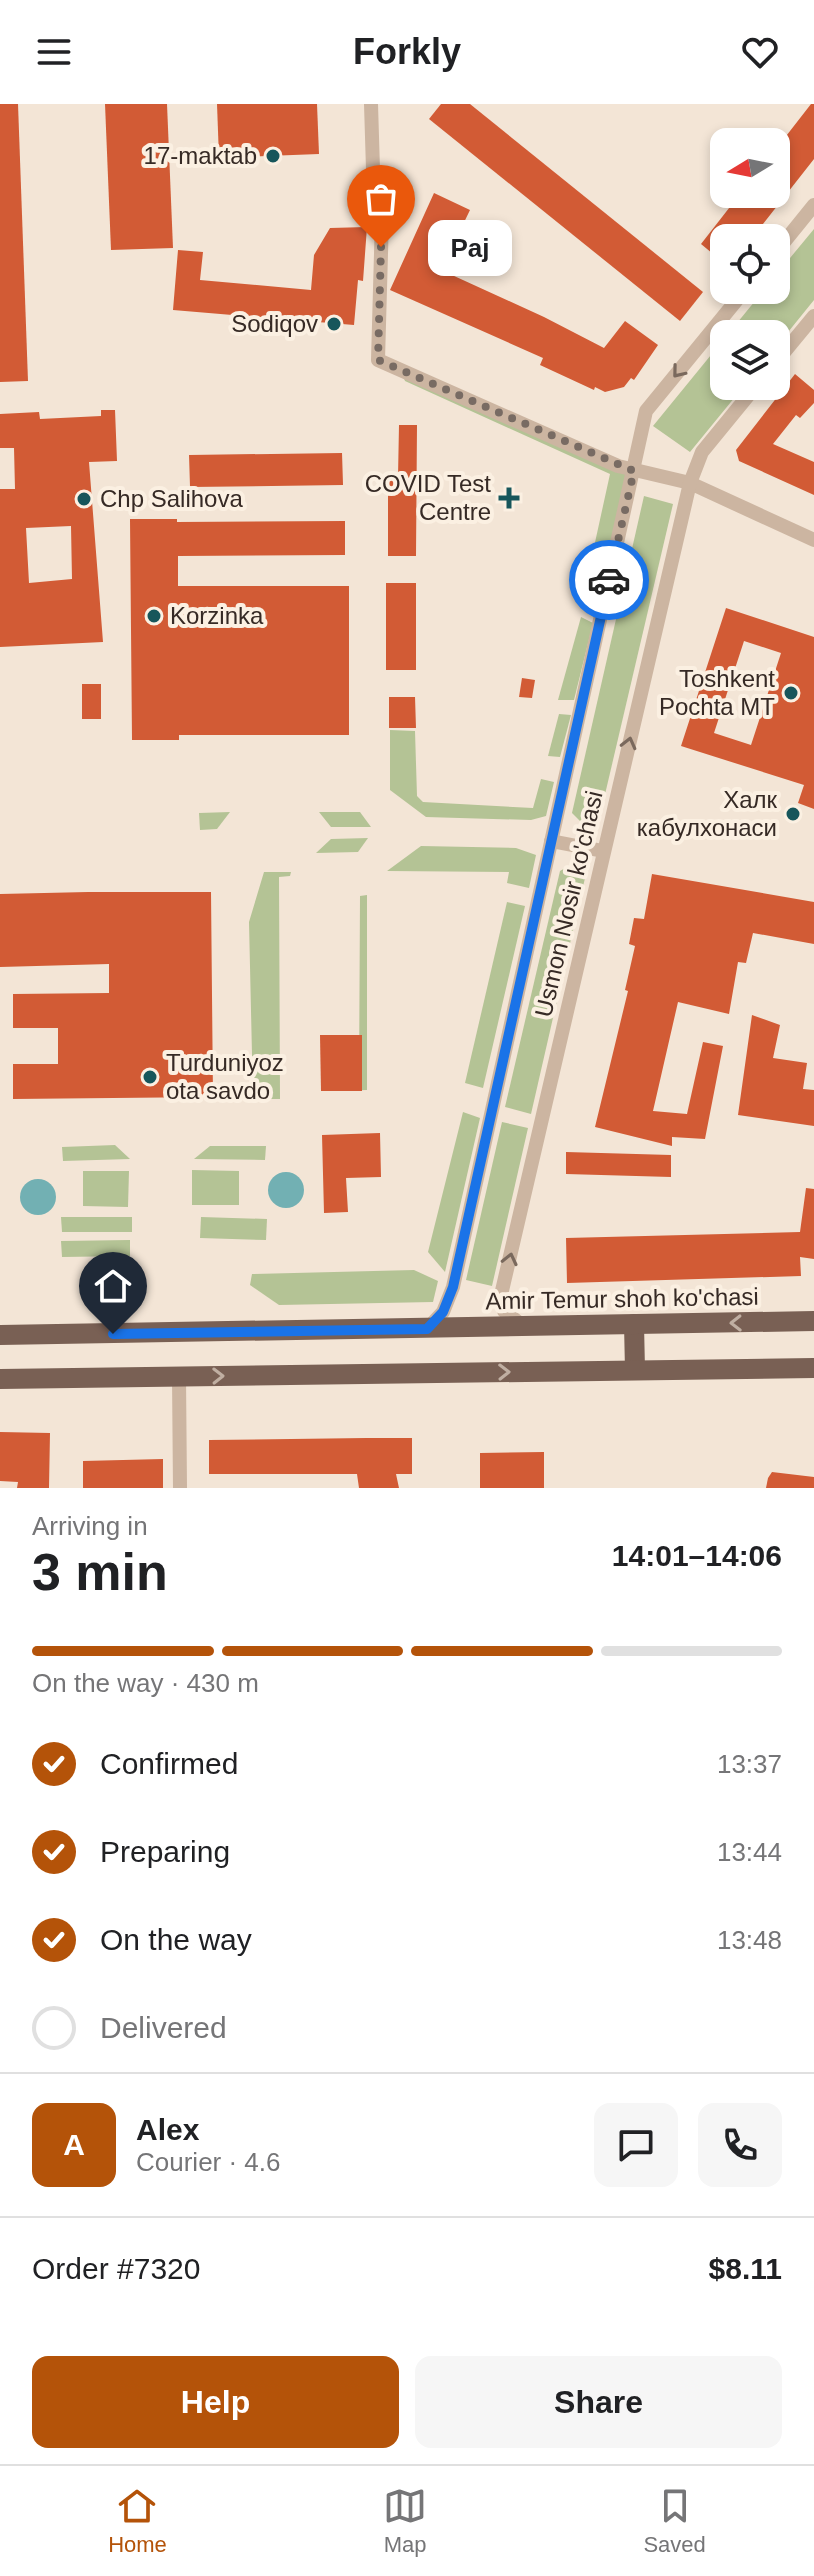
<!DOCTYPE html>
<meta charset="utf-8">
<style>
body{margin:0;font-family:Arial,sans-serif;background:#f6f6f6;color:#202124;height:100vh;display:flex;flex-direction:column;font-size:30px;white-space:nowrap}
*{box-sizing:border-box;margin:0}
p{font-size:26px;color:#757577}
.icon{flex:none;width:44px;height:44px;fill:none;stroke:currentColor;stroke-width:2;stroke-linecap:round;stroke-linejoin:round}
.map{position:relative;height:1384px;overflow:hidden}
.drawer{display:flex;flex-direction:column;background:#fff;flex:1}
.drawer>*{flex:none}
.needle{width:52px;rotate:260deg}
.buttons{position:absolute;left:710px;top:24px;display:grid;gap:16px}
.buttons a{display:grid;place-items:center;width:80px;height:80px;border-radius:16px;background:#fff;box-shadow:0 4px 12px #0003;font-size:40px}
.pin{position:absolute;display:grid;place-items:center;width:68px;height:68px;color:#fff;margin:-82px -34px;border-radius:50% 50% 50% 0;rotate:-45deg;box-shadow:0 0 8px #0007}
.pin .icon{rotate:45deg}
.courier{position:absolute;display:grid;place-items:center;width:80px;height:80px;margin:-40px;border:6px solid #1a73e8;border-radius:50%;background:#fff;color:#222;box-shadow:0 2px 10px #0007}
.bubble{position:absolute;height:56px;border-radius:16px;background:#fff;box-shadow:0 4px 12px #0003;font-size:26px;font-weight:700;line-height:56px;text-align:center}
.overview em{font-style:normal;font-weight:700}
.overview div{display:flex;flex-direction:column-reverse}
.overview{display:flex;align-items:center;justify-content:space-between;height:136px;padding:0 32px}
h1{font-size:52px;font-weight:700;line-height:60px}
.bar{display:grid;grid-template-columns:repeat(4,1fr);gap:12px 8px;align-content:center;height:96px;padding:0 32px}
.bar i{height:10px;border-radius:6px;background:#e0e0e0}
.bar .current{background:#b45309}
.bar p{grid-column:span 4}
.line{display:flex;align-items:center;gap:20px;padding:0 32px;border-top:2px solid #e0e0e0}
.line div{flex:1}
.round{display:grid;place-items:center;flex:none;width:84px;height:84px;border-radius:16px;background:#f6f6f6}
ol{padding:0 32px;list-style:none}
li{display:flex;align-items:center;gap:24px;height:88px}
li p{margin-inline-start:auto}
li .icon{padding:8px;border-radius:50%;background:#b45309;color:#fff;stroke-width:4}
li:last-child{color:#757577}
li i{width:44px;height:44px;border:4px solid #e0e0e0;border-radius:50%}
.button{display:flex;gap:16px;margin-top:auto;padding:16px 32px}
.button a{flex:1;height:92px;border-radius:16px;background:#b45309;color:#fff;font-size:32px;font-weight:700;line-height:92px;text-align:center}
.button a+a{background:#f6f6f6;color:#202124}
header{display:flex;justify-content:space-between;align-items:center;height:104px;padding:0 32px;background:#fff;font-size:36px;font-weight:700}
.tab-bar{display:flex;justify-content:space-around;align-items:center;height:112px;border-top:2px solid #e0e0e0;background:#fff;font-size:22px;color:#757577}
.tab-bar a{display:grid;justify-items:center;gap:4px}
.tab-bar .current{color:#b45309}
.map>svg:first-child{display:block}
.green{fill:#b4c395}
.water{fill:#72b0b3}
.building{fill:#d25b35;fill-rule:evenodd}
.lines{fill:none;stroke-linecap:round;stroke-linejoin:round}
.minor{stroke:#ccb5a1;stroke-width:14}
.primary{stroke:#796054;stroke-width:20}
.oneway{stroke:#7a695d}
.oneway2{stroke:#c0afa2}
.done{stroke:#786b63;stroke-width:8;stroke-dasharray:0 14.4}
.route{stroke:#1a73e8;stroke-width:10}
.poi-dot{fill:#17565b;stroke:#fbf0e2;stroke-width:3}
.labels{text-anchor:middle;stroke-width:8;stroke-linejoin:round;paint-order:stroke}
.poi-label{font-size:24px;fill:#362a25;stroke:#fbf0e2;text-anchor:end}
.street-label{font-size:24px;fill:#362a25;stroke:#fbf0e2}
</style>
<header><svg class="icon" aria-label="menu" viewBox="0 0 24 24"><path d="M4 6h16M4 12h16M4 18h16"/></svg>Forkly<svg class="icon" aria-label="heart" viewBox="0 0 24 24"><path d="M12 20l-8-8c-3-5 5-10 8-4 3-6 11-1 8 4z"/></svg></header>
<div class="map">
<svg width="814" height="1384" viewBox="0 0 814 1384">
<rect width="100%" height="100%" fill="#f3e5d6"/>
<g class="green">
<path d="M814 125V196L776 243V230H728L764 186H776V171Z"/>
<path d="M724 235V282H744L690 348 653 322Z"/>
<path d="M400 264 624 366 626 373 609 446 594 443 610 370 405 277Z"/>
<path d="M644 392 673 400 599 716 584 721 572 709Z"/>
<path d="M591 456 607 461 596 503 579 500Z"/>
<path d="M581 513 593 519 574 596H558Z"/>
<path d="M559 610 571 611 560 653 548 652Z"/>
<path d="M390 626 415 627 417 692 423 698 533 704 541 675 554 678 546 712 531 716 426 713 390 686Z"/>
<path d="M230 708 217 725 200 726 199 709Z"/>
<path d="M319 708H360L371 723H331Z"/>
<path d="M368 734 358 748 316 749 331 735Z"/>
<path d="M421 742 516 744 536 751 529 784 507 779 509 768 387 767Z"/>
<path d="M567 763H575L585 774 531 1010 505 1003 560 767Z"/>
<path d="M264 768H291L290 772 279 773 280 995H253L249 818Z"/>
<path d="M367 791V986L335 987 329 983 359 980 360 792Z"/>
<path d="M507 798 525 802 483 984 465 979Z"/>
<path d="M463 1008 480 1014 445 1168 428 1148Z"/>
<path d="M502 1018 528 1024 492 1182 466 1176Z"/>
<path d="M115 1041 130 1055 63 1057 62 1043Z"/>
<path d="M210 1042H266L265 1056 194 1055Z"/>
<path d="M192 1066 239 1067V1101H192Z"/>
<path d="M83 1067H129L128 1103 83 1102Z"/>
<path d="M61 1113H132V1128H62Z"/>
<path d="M201 1113 267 1115 266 1136 200 1134Z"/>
<path d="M130 1136V1152L62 1153 61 1137Z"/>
<path d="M414 1166 438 1177 433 1198 279 1201 250 1181 252 1170Z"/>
</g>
<g class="water">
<circle cx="286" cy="1086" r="18"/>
<circle cx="38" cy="1093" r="18"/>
</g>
<g class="building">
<path d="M0 0H18L28 277 0 278Z"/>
<path d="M105 0H167L173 144 111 146Z"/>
<path d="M217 0H317L319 50 219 54Z"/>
<path d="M441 0H470L703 188 680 217 429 15Z"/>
<path d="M811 0H814V55L752 134H724V159L701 140 740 90H776V45Z"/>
<path d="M434 89 470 106 441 166 544 213 604 244 625 217 658 241 634 276 631 274 624 283 605 288 595 283 594 286 540 261 543 254 390 186Z"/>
<path d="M367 123 363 177 358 176 354 221 173 206 178 146 203 148 200 176 311 186 314 151 330 124Z"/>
<path d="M795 270 814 286V299L800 314 796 311 773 340 814 358V391L739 357 736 346Z"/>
<path d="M101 306H115L117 357 89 358 103 538 0 543V385H15L14 344H0V310L39 308 40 315 101 312ZM71 422 72 475 29 479 26 424Z"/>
<path d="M399 321H417L416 452H388V373H398Z"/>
<path d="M342 349 343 381 190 383 189 351Z"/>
<path d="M130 415H177V418L345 417V451L178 452V482H349V631H179V636H132Z"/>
<rect x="386" y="479" width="30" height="87"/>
<path d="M726 504 814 533V705L798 699 804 681 681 642ZM744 537 781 549 751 641 714 629Z"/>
<path d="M522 574 535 576 532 594 519 593Z"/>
<rect x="82" y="580" width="19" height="35"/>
<path d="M389 593H415L416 624H389Z"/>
<path d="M652 770 814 798V840L753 829 746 859 738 858 729 910 678 898 653 1007 687 1010 703 938 723 942 705 1035 672 1033V1042L595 1023 628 887 625 886 635 842 629 840 634 814 644 815Z"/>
<path d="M88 788H211L213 993 13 995V960H58V924H13V890L109 889V860L0 863V790Z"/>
<path d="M752 911 780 921 773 954 807 959 803 985 814 986V1022L738 1011Z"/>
<path d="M320 931H362V987H321Z"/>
<path d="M380 1029 381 1073 346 1074 348 1108 324 1109 322 1031Z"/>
<path d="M566 1048 671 1051V1073L566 1070Z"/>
<path d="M806 1084 814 1085V1155L800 1153 801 1172 567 1179 566 1134 800 1128Z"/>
<path d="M0 1328 50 1329 49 1384H17L18 1378 0 1377Z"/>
<path d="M366 1334H412V1370H396L399 1384H359L357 1370H209V1336Z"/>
<path d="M544 1348V1384H480V1349Z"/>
<path d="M163 1355V1384H83V1357Z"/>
<path d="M772 1368 814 1373V1384H766L768 1374Z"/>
</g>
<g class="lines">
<g class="minor">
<path d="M371 0 374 98 382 114 378 256 618 362 690 379 814 436"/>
<path d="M776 148 814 101"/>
<path d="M776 258 814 212"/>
<path d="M551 737 603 747"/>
<path d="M523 1222 504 1207 501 1191 690 379 702 348 756 282"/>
<path d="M427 1225 443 1208 453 1183 646 307 745 186"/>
<path d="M179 1273 180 1384"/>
</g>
<g class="primary">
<path d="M634 1220 635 1266"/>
<path d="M0 1231 814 1217"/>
<path d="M0 1275 814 1264"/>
</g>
</g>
<defs><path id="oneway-chevron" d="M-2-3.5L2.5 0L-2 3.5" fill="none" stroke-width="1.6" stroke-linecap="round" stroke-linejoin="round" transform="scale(2)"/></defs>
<g class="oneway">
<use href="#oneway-chevron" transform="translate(678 268) rotate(129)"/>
<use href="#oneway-chevron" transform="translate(629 639) rotate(-76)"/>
<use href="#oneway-chevron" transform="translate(510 1155) rotate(-77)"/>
</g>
<g class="oneway2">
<use href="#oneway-chevron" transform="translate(736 1219) rotate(179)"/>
<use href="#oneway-chevron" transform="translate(504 1268) rotate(-1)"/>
<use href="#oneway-chevron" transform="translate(218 1272) rotate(-1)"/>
</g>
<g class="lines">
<path class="done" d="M381 143 378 256 634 367 609 476"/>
<path class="route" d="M113 1230 427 1225 443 1208 453 1183 609 476"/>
</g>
<g class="poi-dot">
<circle cx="273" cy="52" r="8"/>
<circle cx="334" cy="220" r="8"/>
<path d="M505 382h8v8h8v8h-8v8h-8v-8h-8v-8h8z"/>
<circle cx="84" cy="395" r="8"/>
<circle cx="154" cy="512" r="8"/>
<circle cx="791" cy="589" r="8"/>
<circle cx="793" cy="710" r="8"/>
<circle cx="150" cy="973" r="8"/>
</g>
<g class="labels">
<g class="poi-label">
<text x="257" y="60">17-maktab</text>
<text x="318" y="228">Sodiqov</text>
<text x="491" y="388">COVID Test<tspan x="491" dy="28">Centre</tspan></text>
<text x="100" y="403" text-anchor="start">Chp Salihova</text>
<text x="170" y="520" text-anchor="start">Korzinka</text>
<text x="775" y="583">Toshkent<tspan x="775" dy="28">Pochta MT</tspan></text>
<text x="777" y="704">Халк<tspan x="777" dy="28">кабулхонаси</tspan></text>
<text x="166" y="967" text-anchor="start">Turduniyoz<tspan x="166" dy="28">ota savdo</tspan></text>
</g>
<g class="street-label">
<text transform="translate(569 800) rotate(-77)" y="8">Usmon Nosir ko'chasi</text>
<text transform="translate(622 1195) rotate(-1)" y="8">Amir Temur shoh ko'chasi</text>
</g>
</g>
</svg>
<div class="buttons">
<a><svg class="needle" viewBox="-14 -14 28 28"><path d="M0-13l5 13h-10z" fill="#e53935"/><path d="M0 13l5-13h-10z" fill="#757577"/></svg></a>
<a><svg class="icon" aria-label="locate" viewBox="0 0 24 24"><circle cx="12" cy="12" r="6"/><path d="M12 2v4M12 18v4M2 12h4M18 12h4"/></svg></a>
<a><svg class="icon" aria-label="layers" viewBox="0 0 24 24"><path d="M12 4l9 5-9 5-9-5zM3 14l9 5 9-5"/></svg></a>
</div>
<div class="pin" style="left:381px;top:143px;background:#ea580c"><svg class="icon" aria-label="bag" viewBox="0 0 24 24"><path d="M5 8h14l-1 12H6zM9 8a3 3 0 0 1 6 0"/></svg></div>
<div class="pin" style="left:113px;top:1230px;background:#1f2937"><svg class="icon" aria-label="home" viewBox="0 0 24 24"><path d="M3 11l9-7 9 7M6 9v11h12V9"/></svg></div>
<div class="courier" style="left:609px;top:476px"><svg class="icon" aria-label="car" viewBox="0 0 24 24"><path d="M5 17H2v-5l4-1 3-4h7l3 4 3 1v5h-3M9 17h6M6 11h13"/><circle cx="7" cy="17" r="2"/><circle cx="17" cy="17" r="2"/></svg></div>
<div class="bubble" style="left:428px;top:116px;width:84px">Paj</div>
</div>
<section class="drawer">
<div class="overview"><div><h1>3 min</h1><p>Arriving in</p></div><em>14:01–14:06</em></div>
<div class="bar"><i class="current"></i><i class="current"></i><i class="current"></i><i></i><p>On the way · 430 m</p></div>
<ol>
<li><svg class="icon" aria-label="check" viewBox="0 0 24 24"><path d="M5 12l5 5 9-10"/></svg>Confirmed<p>13:37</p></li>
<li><svg class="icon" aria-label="check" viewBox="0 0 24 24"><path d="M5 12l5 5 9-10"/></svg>Preparing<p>13:44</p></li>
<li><svg class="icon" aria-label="check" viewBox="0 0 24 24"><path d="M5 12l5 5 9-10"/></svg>On the way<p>13:48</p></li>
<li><i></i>Delivered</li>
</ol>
<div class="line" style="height:144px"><b class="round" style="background:#b45309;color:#fff">A</b><div><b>Alex</b><p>Courier · 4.6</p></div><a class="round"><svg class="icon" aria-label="chat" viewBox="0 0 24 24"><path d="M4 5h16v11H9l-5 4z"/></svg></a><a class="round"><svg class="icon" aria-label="phone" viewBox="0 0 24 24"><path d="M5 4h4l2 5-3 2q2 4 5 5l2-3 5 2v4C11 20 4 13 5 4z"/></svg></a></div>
<div class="line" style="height:104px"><div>Order #7320</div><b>$8.11</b></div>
<div class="button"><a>Help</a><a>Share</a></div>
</section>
<nav class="tab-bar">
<a class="current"><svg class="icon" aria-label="home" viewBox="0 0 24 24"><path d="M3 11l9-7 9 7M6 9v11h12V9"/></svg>Home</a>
<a><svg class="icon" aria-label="map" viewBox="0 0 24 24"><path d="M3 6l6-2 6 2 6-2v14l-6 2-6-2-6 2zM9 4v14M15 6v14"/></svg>Map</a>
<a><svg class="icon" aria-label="saved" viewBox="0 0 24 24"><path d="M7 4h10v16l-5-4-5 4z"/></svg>Saved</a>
</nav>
